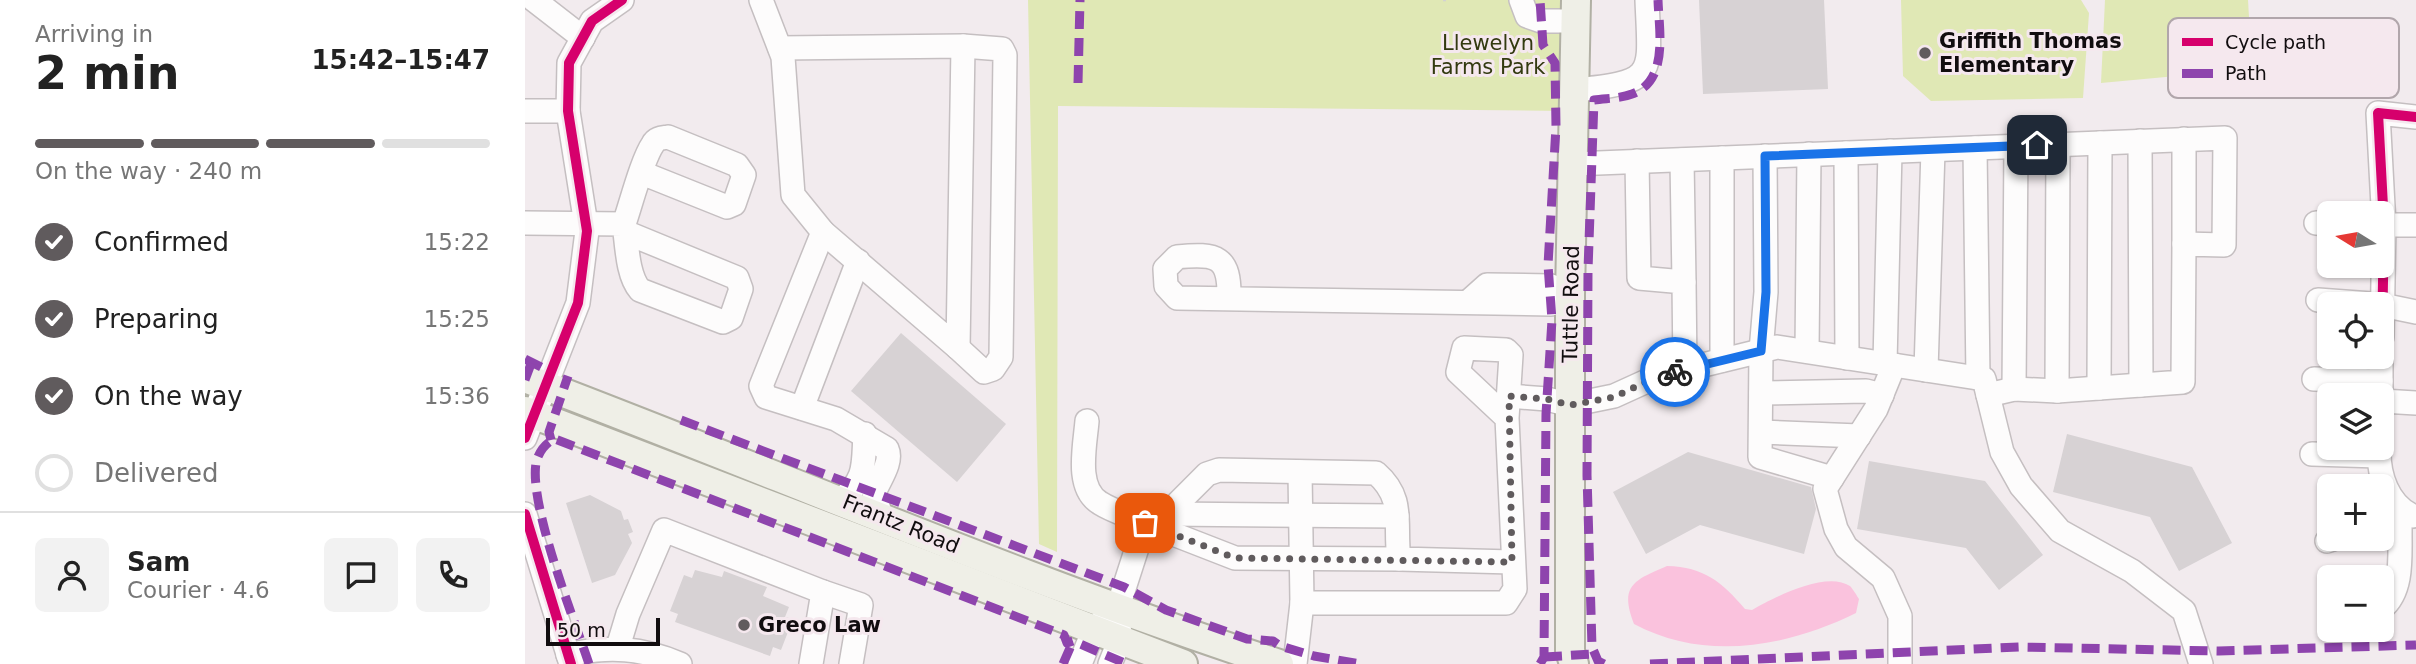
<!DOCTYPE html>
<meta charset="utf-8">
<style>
body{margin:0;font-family:"DejaVu Sans",sans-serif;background:#f2f2f2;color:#222;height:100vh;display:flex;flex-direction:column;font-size:26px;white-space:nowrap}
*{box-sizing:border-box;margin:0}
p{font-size:23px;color:#767676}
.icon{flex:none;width:38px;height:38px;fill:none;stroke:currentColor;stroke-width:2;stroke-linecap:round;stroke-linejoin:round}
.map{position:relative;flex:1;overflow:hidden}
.sheet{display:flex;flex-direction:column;background:#fff;width:525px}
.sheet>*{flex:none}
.needle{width:46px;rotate:281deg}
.buttons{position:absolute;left:1792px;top:201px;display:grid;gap:14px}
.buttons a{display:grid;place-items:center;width:77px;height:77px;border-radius:10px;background:#fff;box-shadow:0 2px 5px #0004;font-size:35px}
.scale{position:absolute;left:21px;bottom:18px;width:114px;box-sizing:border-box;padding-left:7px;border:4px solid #110d0f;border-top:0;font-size:19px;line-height:24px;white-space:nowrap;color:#110d0f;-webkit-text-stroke:5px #f5e8ee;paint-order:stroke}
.pin{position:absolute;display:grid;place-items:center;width:60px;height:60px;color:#fff;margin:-30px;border-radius:14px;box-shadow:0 4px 10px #0006}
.courier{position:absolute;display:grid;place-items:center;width:70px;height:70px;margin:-35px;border:5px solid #1a73e8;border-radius:50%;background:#fff;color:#222;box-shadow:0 2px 9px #0007}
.overview em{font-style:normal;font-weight:700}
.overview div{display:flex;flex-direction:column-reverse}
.overview{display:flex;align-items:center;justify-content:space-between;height:119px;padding:0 35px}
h1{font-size:46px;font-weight:700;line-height:52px}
.bar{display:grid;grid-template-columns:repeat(4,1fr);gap:10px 7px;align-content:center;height:84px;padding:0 35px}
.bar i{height:9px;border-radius:5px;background:#e0e0e0}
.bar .current{background:#605b5d}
.bar p{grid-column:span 4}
.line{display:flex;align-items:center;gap:18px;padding:0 35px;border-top:2px solid #e0e0e0}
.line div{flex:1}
.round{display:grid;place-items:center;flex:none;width:74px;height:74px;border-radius:10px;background:#f2f2f2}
ol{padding:0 35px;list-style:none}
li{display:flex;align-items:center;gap:21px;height:77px}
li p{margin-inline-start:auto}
li .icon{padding:7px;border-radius:50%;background:#605b5d;color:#fff;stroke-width:4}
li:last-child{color:#767676}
li i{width:38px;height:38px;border:4px solid #e0e0e0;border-radius:50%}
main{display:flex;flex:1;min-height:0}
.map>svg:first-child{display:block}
.green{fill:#e0e8b5}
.water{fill:#fac2dd}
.building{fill:#d7d2d4}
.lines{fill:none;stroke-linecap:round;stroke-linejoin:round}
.minor-casing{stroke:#c5bfc1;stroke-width:26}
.major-casing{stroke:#b1b0a4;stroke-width:32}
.path{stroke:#d3d2d2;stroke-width:2.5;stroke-dasharray:3.5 3.5;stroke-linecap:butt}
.minor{stroke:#fdfcfc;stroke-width:23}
.major{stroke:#efefe7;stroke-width:28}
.quiet{stroke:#8e44ad;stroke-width:9;stroke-dasharray:18 9;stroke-linecap:butt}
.cycleway-casing{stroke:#f5e8ee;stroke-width:15}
.cycleway{stroke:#d6006c;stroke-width:10}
.done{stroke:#605b5d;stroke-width:7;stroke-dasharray:0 12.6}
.route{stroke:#1a73e8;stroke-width:9}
.poi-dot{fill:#605b5d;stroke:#f5e8ee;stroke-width:2.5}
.labels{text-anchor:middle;stroke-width:6;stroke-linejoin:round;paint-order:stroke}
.poi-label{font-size:21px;font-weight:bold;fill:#110d0f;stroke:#f5e8ee;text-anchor:start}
.park-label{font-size:21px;fill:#333a10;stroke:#f5e8ee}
.street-label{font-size:21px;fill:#110d0f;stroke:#f5e8ee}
.key{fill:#f5e8ee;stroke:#b1a6ab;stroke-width:2}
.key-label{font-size:19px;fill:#110d0f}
</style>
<main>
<section class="sheet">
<div class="overview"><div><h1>2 min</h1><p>Arriving in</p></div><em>15:42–15:47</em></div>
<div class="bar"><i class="current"></i><i class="current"></i><i class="current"></i><i></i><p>On the way · 240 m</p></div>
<ol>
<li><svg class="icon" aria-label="check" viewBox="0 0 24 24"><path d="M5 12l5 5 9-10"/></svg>Confirmed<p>15:22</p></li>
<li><svg class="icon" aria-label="check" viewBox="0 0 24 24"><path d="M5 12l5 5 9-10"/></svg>Preparing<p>15:25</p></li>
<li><svg class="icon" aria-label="check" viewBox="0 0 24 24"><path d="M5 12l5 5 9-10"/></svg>On the way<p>15:36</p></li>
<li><i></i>Delivered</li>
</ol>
<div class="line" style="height:126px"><a class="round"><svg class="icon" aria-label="person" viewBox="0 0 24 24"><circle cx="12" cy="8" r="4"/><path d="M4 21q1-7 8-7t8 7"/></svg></a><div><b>Sam</b><p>Courier · 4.6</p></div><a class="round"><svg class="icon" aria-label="chat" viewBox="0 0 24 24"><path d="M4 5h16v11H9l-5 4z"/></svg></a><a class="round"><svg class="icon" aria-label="phone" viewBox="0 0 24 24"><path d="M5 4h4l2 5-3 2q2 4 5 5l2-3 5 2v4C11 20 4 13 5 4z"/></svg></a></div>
</section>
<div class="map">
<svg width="1891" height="664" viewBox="0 0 1891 664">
<rect width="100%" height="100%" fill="#f2ebee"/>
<g class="green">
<path d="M503 0H1039L1040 111 533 106 532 552 514 544Z"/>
<path d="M1376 0H1556L1564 13 1558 98 1406 101 1378 76Z"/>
<path d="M1580 0H1723L1727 69 1576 83Z"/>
</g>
<path class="water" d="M1142 566C1179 567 1197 582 1220 609L1227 610C1248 598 1301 570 1325 586 1328 589 1332 596 1334 599L1331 613C1262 647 1180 662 1109 624 1094 586 1109 580 1142 566Z"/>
<g class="building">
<path d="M1174 0H1299L1303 89 1178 94Z"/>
<path d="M376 333 481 424 432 482 326 391Z"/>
<path d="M1542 434 1667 467 1707 543 1654 571 1625 517 1528 492Z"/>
<path d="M1163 452 1286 487 1291 509 1279 554 1175 525 1121 554 1088 492Z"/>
<path d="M1344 461 1460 481 1518 555 1474 590 1441 548 1332 529Z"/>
<path d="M65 495 96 511 99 520 103 519 108 532 103 534 107 543 90 575 67 583 41 503Z"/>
<path d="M170 570 197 577 199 571 242 587 238 596 264 607 260 617 268 619 256 650 248 647 245 656 150 622 153 614 145 611 159 575 167 578Z"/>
</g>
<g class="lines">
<g class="minor-casing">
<g id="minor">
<path d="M9 0 58 38"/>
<path d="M236 0 258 57 268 195 298 232 236 386 241 397 311 419 362 449C368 462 354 480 349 493L356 516"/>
<path d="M996 0 1002 16 1016 21H1051"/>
<path d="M255 48 438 46 433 348 298 232"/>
<path d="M1050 90C1133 82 1125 76 1122 0"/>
<path d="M0 111H43"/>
<path d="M1615 141 1616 385"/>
<path d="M1450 148 1453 378"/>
<path d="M1321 153 1322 358"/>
<path d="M1240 156 1241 292 1236 351 1235 457 1307 478"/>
<path d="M1157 160 1159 282"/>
<path d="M1112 161 1114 278 1159 282 1160 370"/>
<path d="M1048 164 1700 138 1699 245 1659 244 1658 382 1532 391 1489 389 1463 395"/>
<path d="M0 223 99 224C102 244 102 275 115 290L198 322 206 318 216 289 212 278 100 232"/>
<path d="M1791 223 1804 224"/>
<path d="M99 224C106 204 117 160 128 144 131 138 137 138 143 137L212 165 219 175 209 204 202 207 117 173"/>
<path d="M1857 225H1891"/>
<path d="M1659 244V139"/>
<path d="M704 299C705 256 692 253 652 257L640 269 641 286 652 298 1026 304 1045 295"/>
<path d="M1793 300 1847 304"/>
<path d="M943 302 962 285 1026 286 1045 295"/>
<path d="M1857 305 1891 312"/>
<path d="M1857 337 1859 225 1853 113 1891 117"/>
<path d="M433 348 459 372 468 369 476 357 480 55 477 49 438 46"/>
<path d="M1282 351 1284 154"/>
<path d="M1197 360V158"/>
<path d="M1360 363 1365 151"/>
<path d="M1369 365 1351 409 1300 489 1311 529 1321 547 1358 578 1375 616V664"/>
<path d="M1401 370 1408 150"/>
<path d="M1789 379 1856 381"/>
<path d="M1574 388 1575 143"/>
<path d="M1489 389 1491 146"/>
<path d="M1532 391 1533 144"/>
<path d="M1236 393 1341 391 1357 395"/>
<path d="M984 396 1022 399 1045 405 1089 396 1133 376 1252 347 1459 379 1477 452 1496 486 1535 531 1607 571 1659 611 1676 664"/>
<path d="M1856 396V357"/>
<path d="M1857 401 1891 403"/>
<path d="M277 408 333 261"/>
<path d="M562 421C560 446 550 488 575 503 589 512 606 516 620 523L593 607 595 639 585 664"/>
<path d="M1236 432 1334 436"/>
<path d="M0 438 53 303 62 231 43 111 44 63 67 21 97 0"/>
<path d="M1854 448C1853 475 1863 505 1888 516"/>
<path d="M1787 454 1854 456"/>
<path d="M316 500C342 479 338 464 340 434"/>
<path d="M0 514 46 664"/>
<path d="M642 514 872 516"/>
<path d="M1857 518 1876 511C1872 541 1883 587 1857 608"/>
<path d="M620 523 710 558 874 559"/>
<path d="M629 527 682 474 694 470 851 473C881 499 869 524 874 559L987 562"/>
<path d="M1802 541 1808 539"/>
<path d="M298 592 336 605 326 664"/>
<path d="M777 603H981L990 589 982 418 986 355 981 350 939 348 933 372 982 418"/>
<path d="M93 647 103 614 139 530 298 592 286 664"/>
<path d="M43 655C84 645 117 648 155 664"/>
<path d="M555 664 569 629 580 619"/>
<path d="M770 664 777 603 775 472"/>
</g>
</g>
<g class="major-casing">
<g id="major">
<path d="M0 378C251 473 499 581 754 664"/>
<path d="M0 411 658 664"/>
<path d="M1049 664 1045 651V295L1051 0"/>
</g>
</g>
<path class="path" d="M918 0H921"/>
<use href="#minor" class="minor"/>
<use href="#major" class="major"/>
<g class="quiet">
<path d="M553 83 555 0"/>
<path d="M0 359 30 374"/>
<path d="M0 380 7 361"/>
<path d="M156 420 599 587 641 610 722 639 748 641 755 646 789 656 836 664"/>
<path d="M26 440 24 432 43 376"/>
<path d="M1019 657 1068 654"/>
<path d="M64 664C49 619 4 506 11 463 13 453 21 442 30 439L539 635 542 643 548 641 602 664"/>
<path d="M538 664 548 641"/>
<path d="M1015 664 1019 657 1021 414 1027 320 1023 265 1031 127 1030 63 1018 45 1015 0"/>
<path d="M1079 664 1073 661 1067 647 1062 475 1063 270 1069 100C1081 98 1094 99 1107 94 1144 81 1134 31 1133 0"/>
<path d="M1125 664 1494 647 1694 651 1891 645"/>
</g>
<g class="cycleway-casing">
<g id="cycleway">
<path d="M1857 337 1859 225 1853 113 1891 117"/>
<path d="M0 438 53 303 62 231 43 111 44 63 67 21 97 0"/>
<path d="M0 514 46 664"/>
</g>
</g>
<use href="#cycleway" class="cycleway"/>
</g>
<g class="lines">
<path class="done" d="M620 523 710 558 987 562 984 396 1022 399 1045 405 1089 397 1133 376 1150 372"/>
<path class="route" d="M1150 372 1236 351 1241 292 1240 156 1512 145"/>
</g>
<g class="poi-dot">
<circle cx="1400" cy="53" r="7"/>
<circle cx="219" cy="625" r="7"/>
</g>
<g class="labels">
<g class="poi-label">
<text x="1414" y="48">Griffith Thomas<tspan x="1414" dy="24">Elementary</tspan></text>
<text x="233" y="632">Greco Law</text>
</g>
<g class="park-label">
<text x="963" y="50">Llewelyn<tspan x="963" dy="24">Farms Park</tspan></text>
</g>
<g class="street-label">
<text transform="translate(1046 304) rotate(-89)" y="7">Tuttle Road</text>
<text transform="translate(376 524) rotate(22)" y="7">Frantz Road</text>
</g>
</g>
<rect x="1643" y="18" width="231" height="80" rx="10" class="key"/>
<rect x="1657" y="38" width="31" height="8" fill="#d6006c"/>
<rect x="1657" y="69" width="31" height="9" fill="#8e44ad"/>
<g class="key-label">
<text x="1700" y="49">Cycle path</text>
<text x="1700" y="80">Path</text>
</g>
</svg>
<div class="buttons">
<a><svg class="needle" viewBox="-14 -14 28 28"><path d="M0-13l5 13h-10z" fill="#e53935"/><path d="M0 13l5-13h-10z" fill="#767676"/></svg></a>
<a><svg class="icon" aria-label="locate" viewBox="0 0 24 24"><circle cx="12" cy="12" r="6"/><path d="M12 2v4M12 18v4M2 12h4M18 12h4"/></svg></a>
<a><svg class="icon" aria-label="layers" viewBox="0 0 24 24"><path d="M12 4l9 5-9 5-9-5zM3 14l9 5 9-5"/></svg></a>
<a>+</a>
<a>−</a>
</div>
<div class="scale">50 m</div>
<div class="pin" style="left:620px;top:523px;background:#ea580c"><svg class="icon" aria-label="bag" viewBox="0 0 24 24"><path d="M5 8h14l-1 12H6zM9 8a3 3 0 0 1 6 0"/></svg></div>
<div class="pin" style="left:1512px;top:145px;background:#1f2937"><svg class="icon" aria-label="home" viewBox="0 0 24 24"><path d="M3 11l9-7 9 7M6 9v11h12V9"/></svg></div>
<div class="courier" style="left:1150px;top:372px"><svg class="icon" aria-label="bike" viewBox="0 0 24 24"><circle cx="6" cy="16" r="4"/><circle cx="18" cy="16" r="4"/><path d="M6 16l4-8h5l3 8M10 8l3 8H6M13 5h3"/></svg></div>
</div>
</main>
